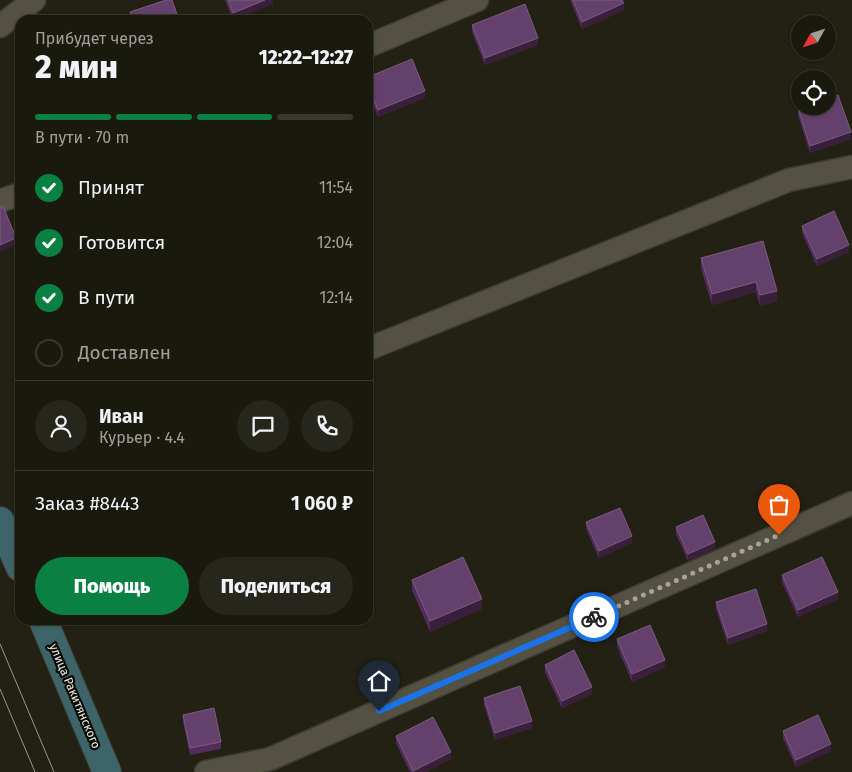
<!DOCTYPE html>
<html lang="ru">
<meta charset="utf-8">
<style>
body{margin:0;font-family:"Fira Sans",sans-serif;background:#27261c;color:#f1f3f6;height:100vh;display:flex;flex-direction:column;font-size:19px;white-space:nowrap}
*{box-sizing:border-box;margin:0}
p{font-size:16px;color:#9fa09e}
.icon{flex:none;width:28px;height:28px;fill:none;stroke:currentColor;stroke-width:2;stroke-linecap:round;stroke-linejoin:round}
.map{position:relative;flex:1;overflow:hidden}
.side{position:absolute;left:15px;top:15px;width:358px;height:610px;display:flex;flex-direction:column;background:#1a190e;border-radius:15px;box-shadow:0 1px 4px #0004,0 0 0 1px #38382e}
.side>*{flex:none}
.needle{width:32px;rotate:230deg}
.buttons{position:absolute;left:791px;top:15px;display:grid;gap:10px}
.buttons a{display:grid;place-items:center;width:45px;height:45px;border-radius:50%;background:#1a190e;box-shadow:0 1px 4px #0004,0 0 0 1px #38382e;font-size:25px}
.pin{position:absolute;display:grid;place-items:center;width:42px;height:42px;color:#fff;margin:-51px -21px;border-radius:50% 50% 50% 0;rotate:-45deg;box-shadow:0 0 5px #0007}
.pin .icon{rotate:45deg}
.courier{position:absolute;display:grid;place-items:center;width:50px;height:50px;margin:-25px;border:4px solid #1a73e8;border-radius:50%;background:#fff;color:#222;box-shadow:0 1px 6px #0007}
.headline em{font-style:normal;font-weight:800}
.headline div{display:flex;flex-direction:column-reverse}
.headline{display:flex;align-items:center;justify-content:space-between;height:85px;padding:0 20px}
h1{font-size:32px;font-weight:800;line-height:38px}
.bar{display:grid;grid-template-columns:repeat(4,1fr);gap:8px 5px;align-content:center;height:60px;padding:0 20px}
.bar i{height:6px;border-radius:4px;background:#38382e}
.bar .selected{background:#0b8043}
.bar p{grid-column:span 4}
.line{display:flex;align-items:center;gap:12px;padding:0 20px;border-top:1px solid #38382e}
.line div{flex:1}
.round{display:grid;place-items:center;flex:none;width:52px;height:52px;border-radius:26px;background:#27261c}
ol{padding:0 20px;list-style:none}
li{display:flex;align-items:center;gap:15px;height:55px}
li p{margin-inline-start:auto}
li .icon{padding:5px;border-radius:50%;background:#0b8043;color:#fff;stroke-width:4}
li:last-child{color:#9fa09e}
li i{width:28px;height:28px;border:2px solid #38382e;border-radius:50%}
.primary-button{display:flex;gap:10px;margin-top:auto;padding:10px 20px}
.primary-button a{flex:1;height:58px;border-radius:30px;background:#0b8043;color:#fff;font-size:20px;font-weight:800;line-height:58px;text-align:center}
.primary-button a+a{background:#27261c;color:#f1f3f6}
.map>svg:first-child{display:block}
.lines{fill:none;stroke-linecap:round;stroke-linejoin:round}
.street-casing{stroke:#3d3c32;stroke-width:25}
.secondary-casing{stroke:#3d3c32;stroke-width:30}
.street{stroke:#545142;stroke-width:22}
.secondary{stroke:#3d6569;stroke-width:28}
.tram{stroke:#99988c;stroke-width:1}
.wall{fill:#532c5e}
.shaded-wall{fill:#391f3a}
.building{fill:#64416c;stroke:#795c7e}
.done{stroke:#a6a499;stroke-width:5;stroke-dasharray:0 9}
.route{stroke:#1a73e8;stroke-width:6}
.labels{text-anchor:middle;stroke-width:4.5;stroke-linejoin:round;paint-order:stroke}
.street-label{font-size:12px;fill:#ecebe1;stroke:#0b0a05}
</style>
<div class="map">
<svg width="852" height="772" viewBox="0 0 852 772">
<rect width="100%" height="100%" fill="#232113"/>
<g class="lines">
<g class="street-casing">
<g id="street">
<path d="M0 26 34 0"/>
<path d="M368 46 477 0"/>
<path d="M0 201 20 194"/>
<path d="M368 349 789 180 852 167"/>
<path d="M206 772 270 759 852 503"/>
</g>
</g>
<g class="secondary-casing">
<g id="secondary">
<path d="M0 521 20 567"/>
<path d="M43 620 107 772"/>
</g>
</g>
<use href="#street" class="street"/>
<use href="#secondary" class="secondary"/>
<g class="tram">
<path d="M0 644 54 772"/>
<path d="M0 689 35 772"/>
</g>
</g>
<g class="wall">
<path d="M225 0H273V4L233 20Z"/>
<path d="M570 0H622L624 10 582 29Z"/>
<path d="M472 25 538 45 485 65 472 32Z"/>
<path d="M368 77 425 98 378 117 368 91Z"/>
<path d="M798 108 851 139 810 153 798 115Z"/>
<path d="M802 226 849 252 817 266 802 233Z"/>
<path d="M763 241 777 301 760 306 756 292 712 305 701 269V258Z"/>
<path d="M586 522 632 543 599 558 586 529Z"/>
<path d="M676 527 715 549 688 561 676 534Z"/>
<path d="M782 575 838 599 798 617 782 582Z"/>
<path d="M412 580 482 609 430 632 412 590Z"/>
<path d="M716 602 767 631 728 645 716 609Z"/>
<path d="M617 639 665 667 632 682 617 646Z"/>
<path d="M545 665 592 694 562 708 545 672Z"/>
<path d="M484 698 532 728 495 740 484 705Z"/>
<path d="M183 715 221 742V749L190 755 183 722Z"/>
<path d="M783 731 831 751 796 767 783 738Z"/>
<path d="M396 736 451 759 426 772H410L396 743Z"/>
</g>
<g class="shaded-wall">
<path d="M265 0H273V4L233 20V13Z"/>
<path d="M624 3V10L582 29V22Z"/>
<path d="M538 38V45L485 65V58Z"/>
<path d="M425 91V98L378 117V110Z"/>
<path d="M851 132V139L810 153V146Z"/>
<path d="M16 238V245L0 252V245Z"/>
<path d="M849 245V252L817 266V259Z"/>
<path d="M756 282V292L712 305V294Z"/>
<path d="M777 291V301L760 306V295Z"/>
<path d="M632 536V543L599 558V551Z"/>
<path d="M715 542V549L688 561V554Z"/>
<path d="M838 592V599L798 617V610Z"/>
<path d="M482 599V609L430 632V621Z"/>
<path d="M767 624V631L728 645V638Z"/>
<path d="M665 660V667L632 682V674Z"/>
<path d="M592 687V694L562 708V701Z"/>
<path d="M532 721V728L495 740V733Z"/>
<path d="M831 744V751L796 767V760Z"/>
<path d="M451 752V759L426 772H413V771Z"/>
</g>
<g class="building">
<path d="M166 0H172L179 20H133L130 12Z"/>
<path d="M228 0H265L233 13Z"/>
<path d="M573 0H622L624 3 582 22Z"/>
<path d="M525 4 538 38 485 58 472 25Z"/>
<path d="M412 59 425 91 378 110 368 84V77Z"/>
<path d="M838 95 851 132 810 146 798 108 804 106H828V98Z"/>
<path d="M3 206 16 238 0 245V207Z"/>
<path d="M834 211 849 245 817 259 802 226Z"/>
<path d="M763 241 777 291 760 295 756 282 712 294 701 258Z"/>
<path d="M620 508 632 536 599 551 586 522Z"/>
<path d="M703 515 715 542 688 554 676 527Z"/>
<path d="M463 557 482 599 430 621 412 580Z"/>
<path d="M822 557 838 592 798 610 782 575Z"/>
<path d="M756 589 767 624 728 638 716 602Z"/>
<path d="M650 625 665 660 632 674 617 639Z"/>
<path d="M574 650 592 687 562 701 545 665Z"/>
<path d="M520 686 532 721 495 733 484 698Z"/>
<path d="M214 708 221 742 190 748 183 715Z"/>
<path d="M818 715 831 744 796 760 783 731Z"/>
<path d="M433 717 451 752 413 771 396 736Z"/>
</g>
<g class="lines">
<path class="done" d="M594 617 779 535"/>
<path class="route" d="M379 711 594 617"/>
</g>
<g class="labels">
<g class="street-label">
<text transform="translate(75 696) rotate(67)" y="4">улица Ракитянского</text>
</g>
</g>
</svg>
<div class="buttons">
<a><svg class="needle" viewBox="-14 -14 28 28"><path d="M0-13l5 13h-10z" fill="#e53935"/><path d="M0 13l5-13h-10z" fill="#9fa09e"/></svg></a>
<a><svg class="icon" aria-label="locate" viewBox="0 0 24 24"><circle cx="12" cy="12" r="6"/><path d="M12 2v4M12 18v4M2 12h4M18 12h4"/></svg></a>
</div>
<div class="pin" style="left:779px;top:535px;background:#ea580c"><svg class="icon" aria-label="bag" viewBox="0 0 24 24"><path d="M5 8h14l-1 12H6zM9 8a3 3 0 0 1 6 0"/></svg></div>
<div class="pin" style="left:379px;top:711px;background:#1f2937"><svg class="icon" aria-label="home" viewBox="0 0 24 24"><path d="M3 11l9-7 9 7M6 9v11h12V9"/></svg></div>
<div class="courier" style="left:594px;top:617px"><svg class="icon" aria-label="bike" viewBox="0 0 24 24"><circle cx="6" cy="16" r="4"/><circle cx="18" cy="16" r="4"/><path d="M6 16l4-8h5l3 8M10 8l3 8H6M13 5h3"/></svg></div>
<section class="side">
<div class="headline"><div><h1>2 мин</h1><p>Прибудет через</p></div><em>12:22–12:27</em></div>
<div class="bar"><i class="selected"></i><i class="selected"></i><i class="selected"></i><i></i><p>В пути · 70 m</p></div>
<ol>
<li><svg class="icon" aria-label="check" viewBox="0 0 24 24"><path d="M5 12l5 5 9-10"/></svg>Принят<p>11:54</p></li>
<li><svg class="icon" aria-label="check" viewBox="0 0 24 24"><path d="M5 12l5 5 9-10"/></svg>Готовится<p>12:04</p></li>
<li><svg class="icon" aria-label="check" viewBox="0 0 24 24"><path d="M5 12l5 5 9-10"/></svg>В пути<p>12:14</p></li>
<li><i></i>Доставлен</li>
</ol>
<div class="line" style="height:90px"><a class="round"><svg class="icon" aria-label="person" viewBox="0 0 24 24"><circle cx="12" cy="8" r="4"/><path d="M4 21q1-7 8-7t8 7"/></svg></a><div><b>Иван</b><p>Курьер · 4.4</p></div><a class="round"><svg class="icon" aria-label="chat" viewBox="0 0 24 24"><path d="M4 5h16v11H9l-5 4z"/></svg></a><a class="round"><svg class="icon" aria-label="phone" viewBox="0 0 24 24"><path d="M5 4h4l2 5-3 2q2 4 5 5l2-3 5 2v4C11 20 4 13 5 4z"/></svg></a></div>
<div class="line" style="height:65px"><div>Заказ #8443</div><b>1 060 ₽</b></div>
<div class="primary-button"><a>Помощь</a><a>Поделиться</a></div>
</section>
</div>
